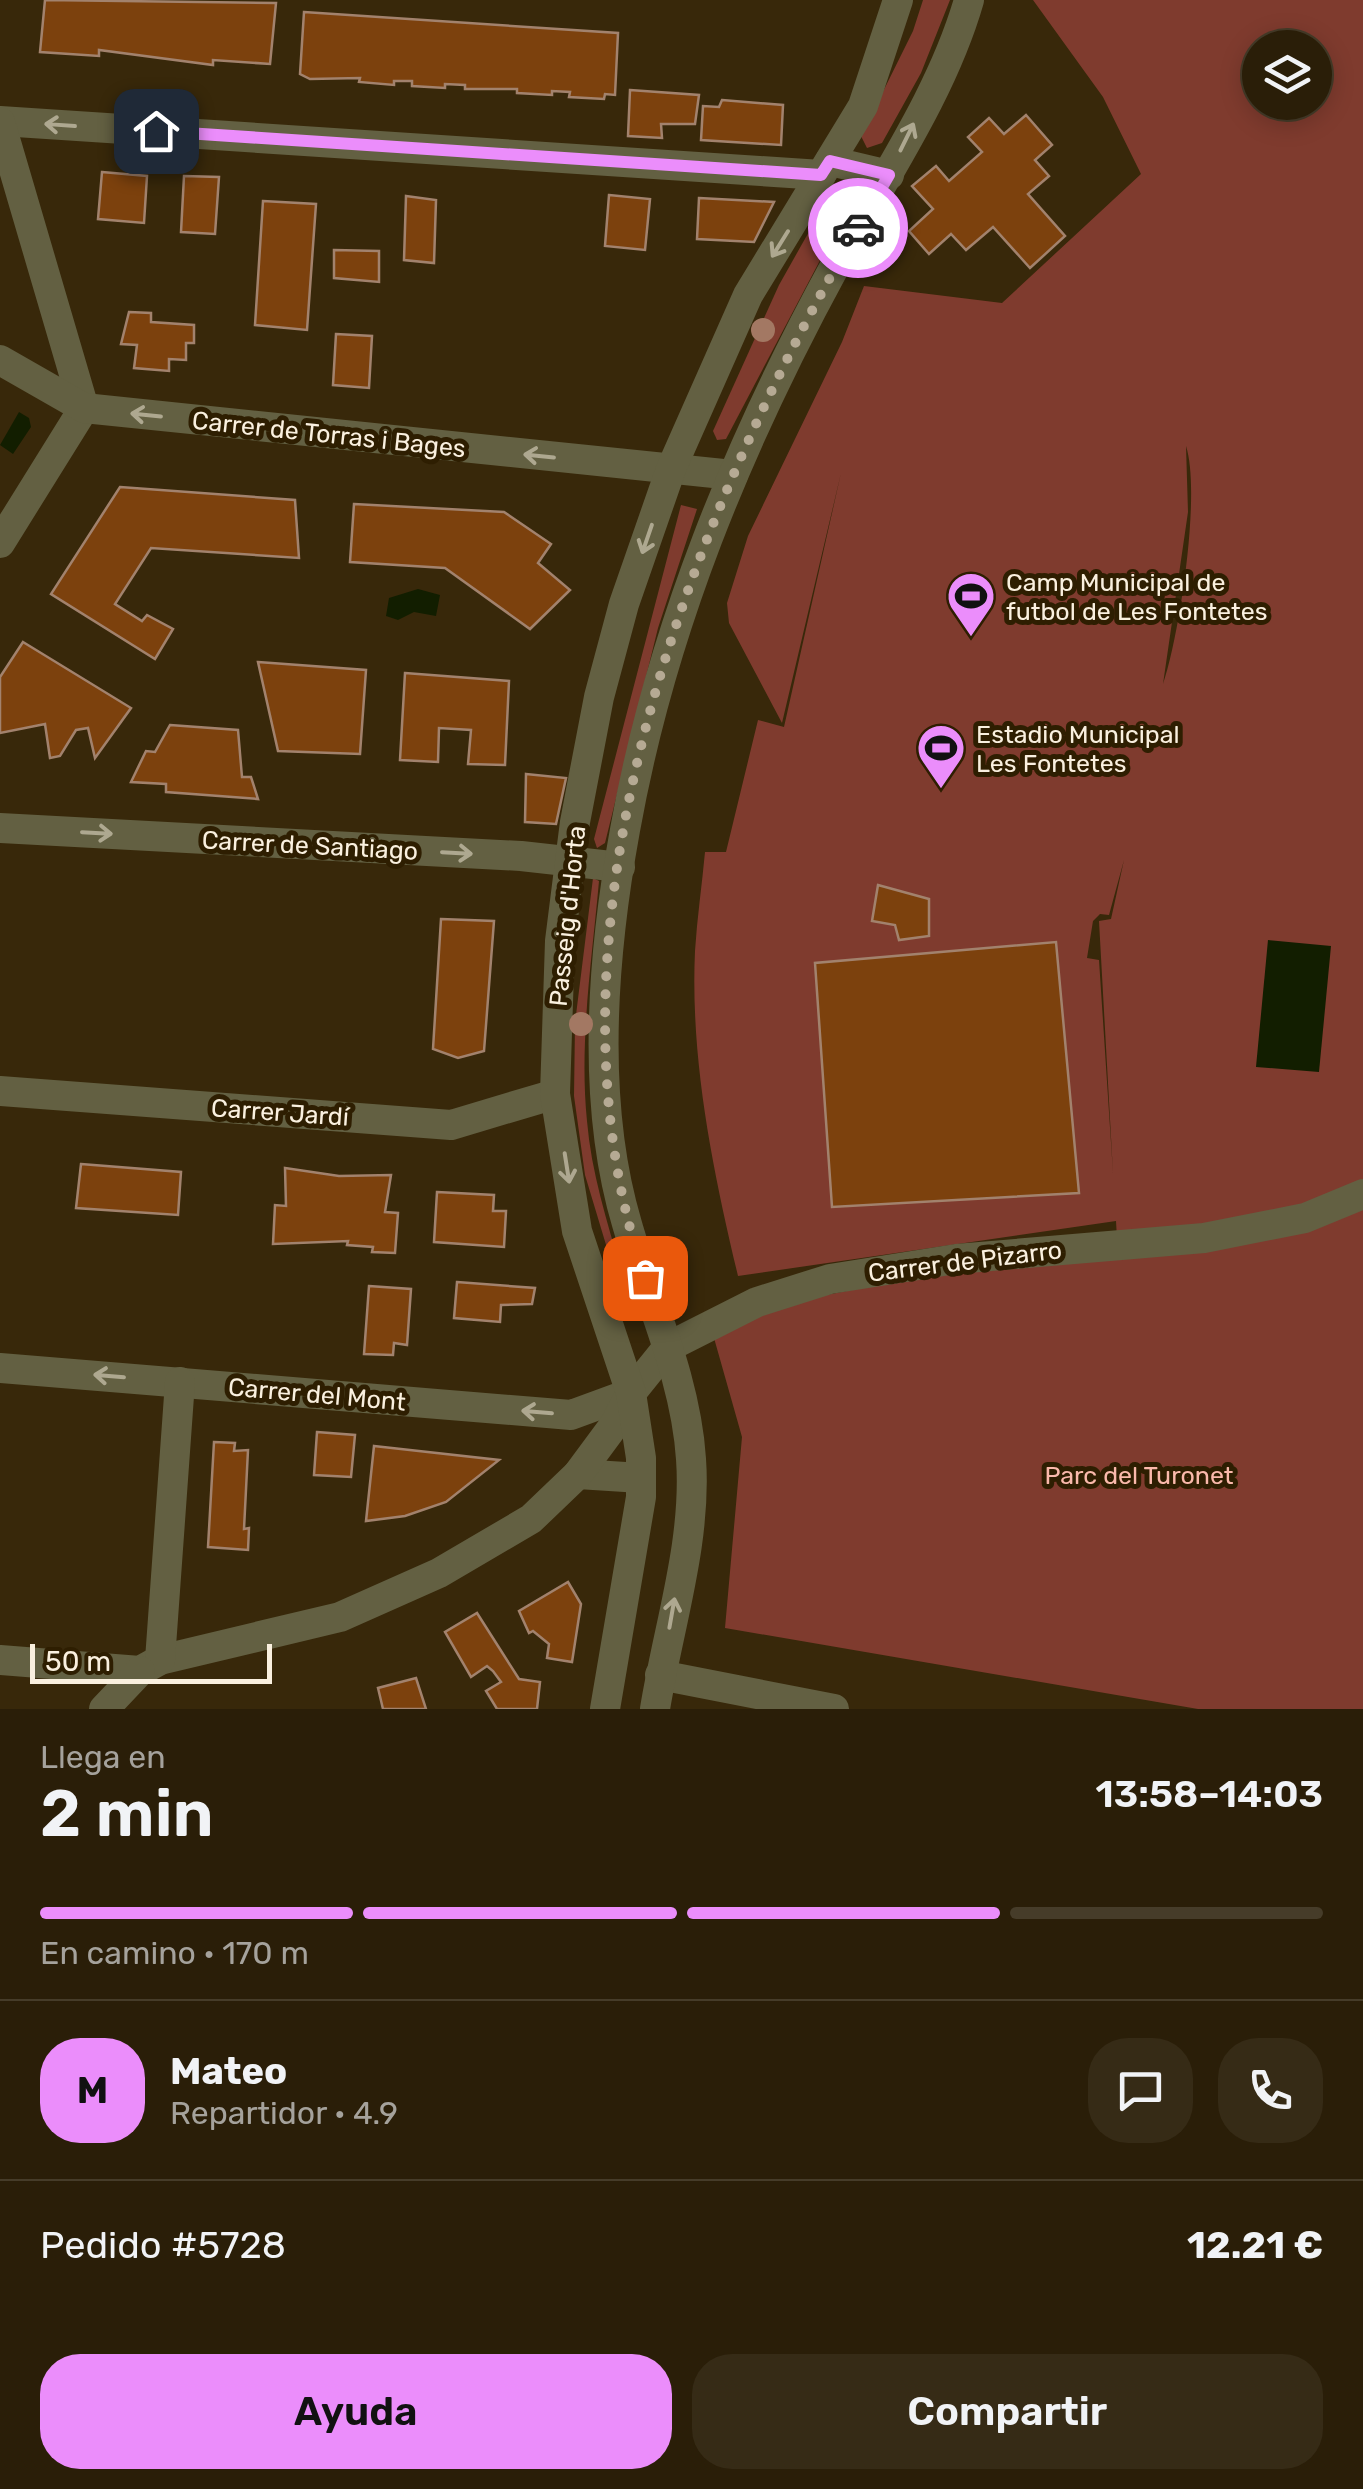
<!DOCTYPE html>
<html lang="es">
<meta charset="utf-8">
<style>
body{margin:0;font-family:Rubik,sans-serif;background:#362b16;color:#f1f3f6;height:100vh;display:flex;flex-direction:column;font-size:38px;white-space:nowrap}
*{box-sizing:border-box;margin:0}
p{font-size:32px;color:#a5a29c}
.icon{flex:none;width:55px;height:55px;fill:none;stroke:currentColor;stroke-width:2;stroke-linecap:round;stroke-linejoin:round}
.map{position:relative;height:1709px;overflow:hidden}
.details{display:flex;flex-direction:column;background:#2a1e08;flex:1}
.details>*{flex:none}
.fabs{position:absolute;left:1242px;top:30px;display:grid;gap:20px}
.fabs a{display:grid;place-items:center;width:90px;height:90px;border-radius:50%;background:#2a1e08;box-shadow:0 5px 25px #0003,0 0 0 2px #463c29;font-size:50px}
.scale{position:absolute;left:30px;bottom:25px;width:242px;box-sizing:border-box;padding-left:10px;border:5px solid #faf0df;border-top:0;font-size:28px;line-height:35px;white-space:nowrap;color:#faf0df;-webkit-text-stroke:8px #2e1e01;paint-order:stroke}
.pin{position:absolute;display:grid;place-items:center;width:85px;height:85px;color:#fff;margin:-42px;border-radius:20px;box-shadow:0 5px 15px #0006}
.courier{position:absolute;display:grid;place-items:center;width:100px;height:100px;margin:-50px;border:8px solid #eb8dfb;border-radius:50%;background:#fff;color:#222;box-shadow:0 2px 12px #0007}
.headline em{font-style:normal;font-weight:600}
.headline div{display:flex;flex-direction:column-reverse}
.headline{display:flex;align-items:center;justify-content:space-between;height:170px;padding:0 40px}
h1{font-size:65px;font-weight:600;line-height:75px}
.bar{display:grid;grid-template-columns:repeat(4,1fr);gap:15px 10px;align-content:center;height:120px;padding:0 40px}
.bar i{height:12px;border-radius:8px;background:#463c29}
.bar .current{background:#eb8dfb}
.bar p{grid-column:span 4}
.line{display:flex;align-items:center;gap:25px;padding:0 40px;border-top:2px solid #463c29}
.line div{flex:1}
.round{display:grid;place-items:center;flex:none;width:105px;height:105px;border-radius:40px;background:#362b16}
.cta{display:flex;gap:20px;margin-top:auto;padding:20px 40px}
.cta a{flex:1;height:115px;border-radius:40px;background:#eb8dfb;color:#111;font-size:40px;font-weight:600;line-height:115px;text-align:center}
.cta a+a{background:#362b16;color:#f1f3f6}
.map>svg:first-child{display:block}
.green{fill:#7f3b2e;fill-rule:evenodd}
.water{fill:#121e00}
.building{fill:#7c410d;stroke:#a2826d;stroke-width:2.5}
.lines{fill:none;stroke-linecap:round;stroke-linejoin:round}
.minor{stroke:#636042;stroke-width:30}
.tree{fill:#a37863}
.oneway{stroke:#aea890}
.done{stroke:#b6aa94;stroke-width:10;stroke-dasharray:0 18}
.route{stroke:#eb8dfb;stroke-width:12}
.labels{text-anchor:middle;stroke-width:10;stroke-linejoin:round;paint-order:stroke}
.street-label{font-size:25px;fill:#faf0df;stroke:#2e1e01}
.poi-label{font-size:25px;fill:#faf0df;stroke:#2e1e01;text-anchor:start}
.park-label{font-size:25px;fill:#fab9ab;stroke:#2e1e01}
</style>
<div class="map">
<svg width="1363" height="1709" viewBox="0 0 1363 1709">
<rect width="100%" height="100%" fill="#38280a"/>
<g class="green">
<path d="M923 0H950L921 73 882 143 867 148 861 136 913 31Z"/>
<path d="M1033 0H1363V1709H1198L725 1628 742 1437 714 1338 781 1304 917 1277 1118 1256 1116 1221 738 1276C713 1171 690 1060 695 951 697 918 702 885 705 852H726L758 720 784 727 841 473 782 723 729 623 727 603 748 536 842 342 864 286 1002 303 1141 174 1103 97ZM1260 48H1315V102H1260ZM1186 446C1201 493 1180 633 1163 684L1188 512ZM1124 860 1111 919 1099 921 1113 1173 1099 960 1087 958 1093 921 1100 914 1109 915Z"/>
<path d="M837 194 847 201V209L726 439 717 440 713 431 779 285 828 198Z"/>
<path d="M681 505 697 509 658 628 605 843 597 848 594 839Z"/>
<path d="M593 878 599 881C592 960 579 1042 587 1121 592 1182 614 1242 630 1301L625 1308 585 1175 574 1096 575 1023Z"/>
</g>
<g class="water">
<path d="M19 412 29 418 31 427 13 454 0 445Z"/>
<path d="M418 589 440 595 436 616 414 612 398 620 386 616 389 598Z"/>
<path d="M1268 940 1331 946 1319 1072 1256 1067Z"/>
</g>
<g class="building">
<path d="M45 0 276 3 270 64 213 60V65L99 50V56L40 52Z"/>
<path d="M304 12 618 33 615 95 605 94 604 99 569 97 570 92 552 91V95L517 93V89H465V85L445 84V88L412 86V81H394V85L359 82 360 78 310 79 300 74Z"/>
<path d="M630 90 699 95 695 124H661L662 138 628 136Z"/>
<path d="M722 100 783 105 781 145 701 140 703 106 719 107Z"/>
<path d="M1026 115 1052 145 1035 160 1049 176 1028 194 1065 236 1030 268 993 227 966 250 951 234 929 254 909 231 933 209 912 186 936 166 949 181 982 152 968 137 989 118 1004 134Z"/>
<path d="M102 172 147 176 144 223 98 219Z"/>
<path d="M184 176 219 177 215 234 181 232Z"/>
<path d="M609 195 650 199 645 250 605 246Z"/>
<path d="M406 196 436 200 434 263 404 260Z"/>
<path d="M699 198 774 202 754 242 697 239Z"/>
<path d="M263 201 316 204 307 330 255 325Z"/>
<path d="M334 250 379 251V282L334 278Z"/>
<path d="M129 312 151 313V322L194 325V343H186V360L169 359V371L134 368 137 345 121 344Z"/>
<path d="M336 334 372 336 369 388 333 385Z"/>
<path d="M120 487 295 500 299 558 151 548 115 604 142 621 147 615 173 629 155 659 51 594Z"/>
<path d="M354 504 504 512 551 544 538 563 570 590 530 629 445 568 350 562Z"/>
<path d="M23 642 131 708 95 758 88 728 76 730 60 756 50 758 45 724 0 733V677Z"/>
<path d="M258 662 366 670 360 754 278 751Z"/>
<path d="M405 673 509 681 505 765 468 764 471 730 439 728 438 762 400 760Z"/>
<path d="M170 725 238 730 242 777H251L258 799 166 792V784L131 782 146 751 155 752Z"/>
<path d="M526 774 566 778 556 824 525 822Z"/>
<path d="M878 885 929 899V936L899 940 895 925 872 921Z"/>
<path d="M441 919 494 921 484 1051 458 1058 433 1049Z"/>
<path d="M1056 942 1079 1193 832 1207 815 963Z"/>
<path d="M81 1164 181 1172 178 1215 76 1208Z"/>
<path d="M285 1168 339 1176 391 1175 385 1212 398 1213 395 1253 372 1252 373 1247 347 1245 348 1241 273 1244 275 1205 286 1206Z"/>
<path d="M437 1192 494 1195 493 1211H506L504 1247 434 1242Z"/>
<path d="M457 1282 535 1288 532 1304 501 1305 500 1322 454 1318Z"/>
<path d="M369 1286 411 1289 407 1345 394 1343 393 1355 364 1354Z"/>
<path d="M317 1432 355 1435 351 1477 314 1475Z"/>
<path d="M214 1442 235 1443 234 1451 248 1450 244 1529 249 1528 248 1550 208 1547Z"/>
<path d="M374 1446 499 1460 446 1502 405 1516 366 1521Z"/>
<path d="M568 1582 581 1604 572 1662 547 1658 549 1644 533 1631 529 1633 519 1611Z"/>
<path d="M477 1613 519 1679 540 1682 537 1709H497L486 1691 501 1682 493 1671 487 1666 471 1677 445 1632Z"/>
<path d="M416 1678 426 1709H383L378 1688Z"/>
</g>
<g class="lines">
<g class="minor">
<path d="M0 121 821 175"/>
<path d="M0 122 84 408 0 543"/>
<path d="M830 161 889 175"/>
<path d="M0 360 84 408 733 475"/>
<path d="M0 828 521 856 620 867"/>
<path d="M0 1091 451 1125 555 1094"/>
<path d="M0 1368 571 1415 631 1393"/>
<path d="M578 1474 641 1478"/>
<path d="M0 1660 140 1671 160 1660 340 1617 439 1573 531 1519 578 1474 615 1424 631 1393 668 1347 757 1302 830 1279 956 1259 1204 1238 1305 1218 1363 1194"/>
<path d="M160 1660 180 1382"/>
<path d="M660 1675 834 1709"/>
<path d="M104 1709 140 1671"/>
<path d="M605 1709 641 1497V1458L631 1393 577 1231 555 1094 560 941 575 822 599 697 624 604 671 469 748 295 863 106 898 0"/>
<path d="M655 1709C668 1628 697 1542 691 1459 686 1378 649 1301 627 1224 590 1100 602 956 625 830 661 630 738 444 835 266 882 180 942 94 969 0"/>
</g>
</g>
<g class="tree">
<circle cx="763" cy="330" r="12"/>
<circle cx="581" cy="1024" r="12"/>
</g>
<defs><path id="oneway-shaft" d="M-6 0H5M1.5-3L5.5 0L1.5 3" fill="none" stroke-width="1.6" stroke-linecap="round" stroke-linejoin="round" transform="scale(2.5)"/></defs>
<g class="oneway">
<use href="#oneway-shaft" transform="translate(60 125) rotate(-176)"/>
<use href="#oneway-shaft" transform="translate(907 137) rotate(-64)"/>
<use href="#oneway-shaft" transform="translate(780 244) rotate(122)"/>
<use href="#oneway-shaft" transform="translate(146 415) rotate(-174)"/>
<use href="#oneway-shaft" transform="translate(539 456) rotate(-174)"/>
<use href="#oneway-shaft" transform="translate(647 539) rotate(109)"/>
<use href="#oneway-shaft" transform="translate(97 833) rotate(3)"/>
<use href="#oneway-shaft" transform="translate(457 853) rotate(3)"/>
<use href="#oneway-shaft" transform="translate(567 1168) rotate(81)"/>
<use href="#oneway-shaft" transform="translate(109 1376) rotate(-175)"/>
<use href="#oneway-shaft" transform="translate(537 1412) rotate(-175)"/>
<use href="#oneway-shaft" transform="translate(672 1613) rotate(-80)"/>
</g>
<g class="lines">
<path class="done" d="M645 1278C529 938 686 524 858 228"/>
<path class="route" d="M156 131 821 175 830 161 889 175 858 228"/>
</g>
<defs>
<g id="stadium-pin" transform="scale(2.5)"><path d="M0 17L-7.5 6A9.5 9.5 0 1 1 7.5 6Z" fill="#eb8dfb" stroke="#2e1e01"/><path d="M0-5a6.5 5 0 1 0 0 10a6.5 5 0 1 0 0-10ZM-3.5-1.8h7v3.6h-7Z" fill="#111"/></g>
</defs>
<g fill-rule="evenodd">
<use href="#stadium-pin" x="971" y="596"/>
<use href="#stadium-pin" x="941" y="748"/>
</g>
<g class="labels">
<g class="street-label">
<text transform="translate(329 434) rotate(6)" y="9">Carrer de Torras i Bages</text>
<text transform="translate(310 845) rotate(3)" y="9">Carrer de Santiago</text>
<text transform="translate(567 916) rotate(-84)" y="9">Passeig d'Horta</text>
<text transform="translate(280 1112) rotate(4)" y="9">Carrer Jardí</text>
<text transform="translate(965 1261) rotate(-7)" y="9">Carrer de Pizarro</text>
<text transform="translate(317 1394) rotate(5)" y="9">Carrer del Mont</text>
</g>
<g class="poi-label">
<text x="1006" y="591">Camp Municipal de<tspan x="1006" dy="29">futbol de Les Fontetes</tspan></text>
<text x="976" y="743">Estadio Municipal<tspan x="976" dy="29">Les Fontetes</tspan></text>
</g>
<g class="park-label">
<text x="1139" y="1484">Parc del Turonet</text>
</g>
</g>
</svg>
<div class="fabs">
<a><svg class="icon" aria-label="layers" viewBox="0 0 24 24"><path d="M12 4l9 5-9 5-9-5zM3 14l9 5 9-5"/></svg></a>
</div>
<div class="scale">50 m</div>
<div class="pin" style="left:645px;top:1278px;background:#ea580c"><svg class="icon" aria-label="bag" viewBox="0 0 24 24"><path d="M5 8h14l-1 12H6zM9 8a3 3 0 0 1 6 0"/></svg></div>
<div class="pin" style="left:156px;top:131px;background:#1f2937"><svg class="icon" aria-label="home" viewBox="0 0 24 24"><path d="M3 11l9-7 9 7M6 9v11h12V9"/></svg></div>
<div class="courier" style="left:858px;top:228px"><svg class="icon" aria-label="car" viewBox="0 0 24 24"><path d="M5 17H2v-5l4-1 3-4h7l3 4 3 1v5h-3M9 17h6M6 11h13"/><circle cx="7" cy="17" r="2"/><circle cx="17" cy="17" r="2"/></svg></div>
</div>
<section class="details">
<div class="headline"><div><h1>2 min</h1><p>Llega en</p></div><em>13:58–14:03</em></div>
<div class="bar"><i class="current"></i><i class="current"></i><i class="current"></i><i></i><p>En camino · 170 m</p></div>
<div class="line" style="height:180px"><b class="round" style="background:#eb8dfb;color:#111">M</b><div><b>Mateo</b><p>Repartidor · 4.9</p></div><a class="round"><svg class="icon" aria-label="chat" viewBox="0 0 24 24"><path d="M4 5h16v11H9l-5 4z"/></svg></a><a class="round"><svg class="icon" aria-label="phone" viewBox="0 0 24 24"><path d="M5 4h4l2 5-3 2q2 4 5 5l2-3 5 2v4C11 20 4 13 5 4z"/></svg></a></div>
<div class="line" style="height:130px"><div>Pedido #5728</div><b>12.21 €</b></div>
<div class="cta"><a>Ayuda</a><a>Compartir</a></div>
</section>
